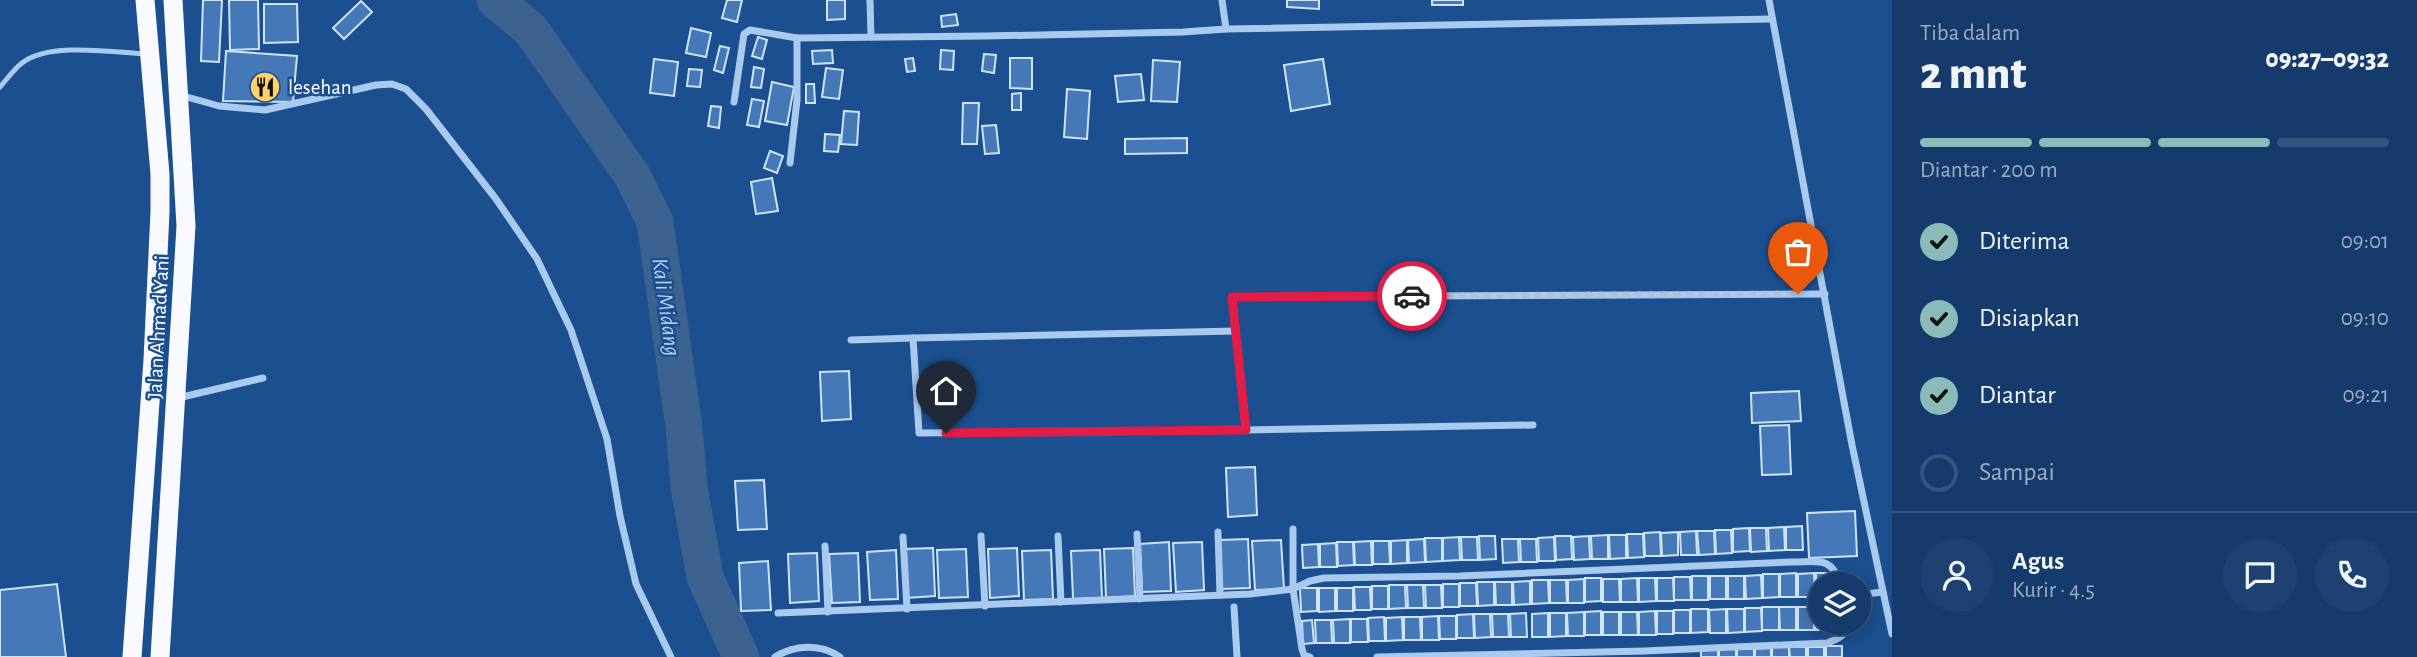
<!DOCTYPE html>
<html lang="id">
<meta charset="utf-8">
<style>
body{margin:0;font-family:"Alegreya Sans",sans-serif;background:#1d4271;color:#f1f3f6;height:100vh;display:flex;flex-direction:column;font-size:26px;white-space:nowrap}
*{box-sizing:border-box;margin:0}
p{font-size:23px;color:#9dadc1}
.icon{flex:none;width:38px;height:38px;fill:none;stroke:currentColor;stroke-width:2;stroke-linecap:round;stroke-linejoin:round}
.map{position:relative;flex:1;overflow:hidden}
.details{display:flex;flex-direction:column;background:#143b6b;width:525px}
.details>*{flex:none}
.buttons{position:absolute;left:1808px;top:572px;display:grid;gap:14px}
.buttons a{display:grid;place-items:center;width:63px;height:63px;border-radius:50%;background:#143b6b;box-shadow:0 4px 18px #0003,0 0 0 2px #33557e;font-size:35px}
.pin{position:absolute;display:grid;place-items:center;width:60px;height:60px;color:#fff;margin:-72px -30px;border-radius:50% 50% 50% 0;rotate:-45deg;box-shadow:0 0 7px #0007}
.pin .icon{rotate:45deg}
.courier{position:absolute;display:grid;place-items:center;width:70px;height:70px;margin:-35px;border:5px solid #e11d48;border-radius:50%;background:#fff;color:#222;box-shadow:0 2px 9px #0007}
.summary em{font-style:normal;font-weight:800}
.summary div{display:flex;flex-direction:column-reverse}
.summary{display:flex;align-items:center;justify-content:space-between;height:119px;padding:0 28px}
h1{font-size:46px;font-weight:800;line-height:52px}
.bar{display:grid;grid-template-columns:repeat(4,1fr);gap:10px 7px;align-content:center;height:84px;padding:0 28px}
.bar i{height:9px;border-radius:5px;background:#33557e}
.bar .on{background:#8bbbb9}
.bar p{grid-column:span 4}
.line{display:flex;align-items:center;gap:18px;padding:0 28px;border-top:2px solid #33557e}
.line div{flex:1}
.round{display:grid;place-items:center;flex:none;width:74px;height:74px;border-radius:37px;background:#1d4271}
ol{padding:0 28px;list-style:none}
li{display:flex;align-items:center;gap:21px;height:77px}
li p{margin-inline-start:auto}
li .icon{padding:7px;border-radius:50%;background:#8bbbb9;color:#111;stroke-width:4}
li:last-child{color:#9dadc1}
li i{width:38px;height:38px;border:4px solid #33557e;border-radius:50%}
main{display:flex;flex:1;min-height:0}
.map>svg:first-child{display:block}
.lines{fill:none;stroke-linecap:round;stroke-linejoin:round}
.river{stroke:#3c6290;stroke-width:37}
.building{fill:#4478b7;stroke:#cfe3fa;stroke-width:2}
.service{stroke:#a9c9ee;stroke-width:5}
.minor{stroke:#a9c9ee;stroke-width:7}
.trunk{stroke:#f8faff;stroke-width:19}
.done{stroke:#afc1d8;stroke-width:7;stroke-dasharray:0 12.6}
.route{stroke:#e11d48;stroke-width:9}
.labels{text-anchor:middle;stroke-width:5;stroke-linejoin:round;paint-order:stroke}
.poi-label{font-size:21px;fill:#fff;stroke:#1b4f8f;text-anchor:start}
.street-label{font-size:21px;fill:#fff;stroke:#1b4f8f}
.water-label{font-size:23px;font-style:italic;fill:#b5d3f5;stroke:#1b4f8f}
</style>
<main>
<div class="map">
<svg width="1892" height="657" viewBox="0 0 1892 657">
<rect width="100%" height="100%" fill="#1b4f8f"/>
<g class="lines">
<path class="river" d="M495 0 531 30 633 177 655 222 684 427 689 487 705 577 741 657"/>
</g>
<g class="building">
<path d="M203 0H222L219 62 201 61Z"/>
<path d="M229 0H258L259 49 230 50Z"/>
<path d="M727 0H742L737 22 722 18Z"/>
<path d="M827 0H845V19L827 20Z"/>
<path d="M1287 0H1319V9L1287 7Z"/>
<rect x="1432" y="0" width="31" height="5"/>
<path d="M361 1 372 12 344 39 333 28Z"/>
<path d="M264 4H297L298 42 264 43Z"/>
<path d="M956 14 958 25 942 27 941 16Z"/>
<path d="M691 28 711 33 706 57 686 53Z"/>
<path d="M758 37 767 40 762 59 752 56Z"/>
<path d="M720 46 729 48 723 73 714 70Z"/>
<path d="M832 50 833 63 813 64 812 51Z"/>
<path d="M941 50 954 51 953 70 940 69Z"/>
<path d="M226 51 297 56 293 102 223 101Z"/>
<path d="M984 54 996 55 994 73 982 71Z"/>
<path d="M913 58 915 71 907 72 905 59Z"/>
<path d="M1010 58H1032V89L1010 88Z"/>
<path d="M654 59 678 62 674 96 650 93Z"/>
<path d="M1323 59 1330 104 1291 111 1284 65Z"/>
<path d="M1153 60 1180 62 1177 102 1151 101Z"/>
<path d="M754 67 764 69 761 88 751 87Z"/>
<path d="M826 68 843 70 839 99 822 97Z"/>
<path d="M689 69 702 70 700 87 687 86Z"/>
<path d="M1141 74 1144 100 1118 102 1115 76Z"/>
<path d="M772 82 794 87 787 125 765 121Z"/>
<path d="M806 84H814L815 103H806Z"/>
<path d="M1067 89 1090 91 1087 139 1064 137Z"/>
<path d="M1021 93V110H1012V94Z"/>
<path d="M752 99 764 101 759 127 747 125Z"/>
<path d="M963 103H979L977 144H962Z"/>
<path d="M711 106 721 107 719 128 708 126Z"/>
<path d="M844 111 859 112 857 145 841 144Z"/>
<path d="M996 125 999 153 985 154 982 126Z"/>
<path d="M825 134 840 135 838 152 824 151Z"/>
<path d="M1187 138V153L1125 154V139Z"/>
<path d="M770 151 783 156 777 173 764 168Z"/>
<path d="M772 178 778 211 756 214 751 182Z"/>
<path d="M849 371 851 419 822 421 820 372Z"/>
<path d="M1799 391 1801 421 1752 423 1751 393Z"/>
<path d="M1789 425 1791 474 1762 475 1760 426Z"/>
<path d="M1255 467 1257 515 1228 517 1226 468Z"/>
<path d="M764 480 767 529 738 530 735 481Z"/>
<path d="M1855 511 1857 556 1809 558 1807 513Z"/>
<path d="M1802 526 1803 550H1786V527Z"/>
<path d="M1784 527 1785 550 1769 551 1768 528Z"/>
<path d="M1749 528 1750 551 1733 552V529Z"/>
<path d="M1750 528H1766L1767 551 1751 552Z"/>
<path d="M1715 530H1731L1732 553 1716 554Z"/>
<path d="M1696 531 1697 555H1681L1680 532Z"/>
<path d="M1697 531H1714L1715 554 1699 555Z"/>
<path d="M1660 532 1661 556H1645L1644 533Z"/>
<path d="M1678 532V555L1662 556 1661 533Z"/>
<path d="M1627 534H1643L1644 557 1628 558Z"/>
<path d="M1608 535V559H1592L1591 536Z"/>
<path d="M1609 535H1626V558L1610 559Z"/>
<path d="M1479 536H1495L1496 559 1480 560Z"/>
<path d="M1555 536H1571L1572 559 1556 560Z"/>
<path d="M1589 536 1590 559 1574 560 1573 537Z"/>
<path d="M1459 537 1460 560 1443 561V538Z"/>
<path d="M1461 537H1477L1478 560H1462Z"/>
<path d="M1554 537 1555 561H1539L1538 538Z"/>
<path d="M1425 538H1442V561L1426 562Z"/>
<path d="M1248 539 1250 588 1221 589 1219 540Z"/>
<path d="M1424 539 1425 562 1409 563 1408 540Z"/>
<path d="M1502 539H1518L1519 562 1503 563Z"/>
<path d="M1520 539H1536L1537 562H1521Z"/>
<path d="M1281 540 1284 589 1255 590 1252 541Z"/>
<path d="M1407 540V563L1391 564V541Z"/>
<path d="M1371 541 1372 565H1355L1354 542Z"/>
<path d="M1373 541H1389L1390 564H1373Z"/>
<path d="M1169 542 1171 591 1142 592 1140 544Z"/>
<path d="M1202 542 1204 590 1176 592 1173 543Z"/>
<path d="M1337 542H1353L1354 565 1338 566Z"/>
<path d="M1336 543 1337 567H1320V544Z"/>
<path d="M1318 544 1319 567 1303 568 1302 545Z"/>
<path d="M933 548 935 596 906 598 904 549Z"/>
<path d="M1017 548 1019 596 990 598 988 549Z"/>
<path d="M1133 548 1135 596 1106 598 1104 549Z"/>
<path d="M966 549 968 597 939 598 937 550Z"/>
<path d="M896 550 898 599 870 600 867 552Z"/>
<path d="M1051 550 1053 599 1024 600 1022 551Z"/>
<path d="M1100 550 1102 598 1073 599 1071 551Z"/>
<path d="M817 553 819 601 790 603 788 554Z"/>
<path d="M858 553 860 602 832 603 829 554Z"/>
<path d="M768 561 771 610 741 611 739 563Z"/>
<path d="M1796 573V597H1780V574Z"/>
<path d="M1814 573 1815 597H1798V574Z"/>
<path d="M1816 573H1832V584H1820V597H1816Z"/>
<path d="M1763 574H1779V597L1763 598Z"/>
<path d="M1761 575 1762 598 1746 599 1745 576Z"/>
<rect x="1692" y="576" width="16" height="24"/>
<rect x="1710" y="576" width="16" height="23"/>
<rect x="1728" y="576" width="16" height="23"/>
<path d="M1674 577H1690L1691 600H1674Z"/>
<path d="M1585 578H1601V601L1585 602Z"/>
<path d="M1637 578 1638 602H1621V579Z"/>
<path d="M1639 578H1655L1656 601 1639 602Z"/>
<path d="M1657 578H1673L1674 601H1657Z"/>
<path d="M1584 579V603H1568V580Z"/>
<path d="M1603 579H1619L1620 602H1603Z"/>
<path d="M1532 580H1548L1549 603 1532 604Z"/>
<path d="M1550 580H1566L1567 603H1550Z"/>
<path d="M1530 581V604L1514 605 1513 582Z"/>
<path d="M1477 582H1494V605L1478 606Z"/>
<path d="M1495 582H1512V605H1496Z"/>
<path d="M1460 583H1476L1477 606H1460Z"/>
<path d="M57 584 66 657H0V590Z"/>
<rect x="1443" y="584" width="16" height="23"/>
<path d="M1389 585H1405L1406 608 1389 609Z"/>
<path d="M1407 585H1423L1424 608H1408Z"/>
<path d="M1425 585H1441L1442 608H1426Z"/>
<rect x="1372" y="586" width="16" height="23"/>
<path d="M1354 587H1370L1371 610H1355Z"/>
<path d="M1300 588H1317V611L1301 612Z"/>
<path d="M1319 588H1335V611L1319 612Z"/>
<rect x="1337" y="588" width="16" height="23"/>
<rect x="1762" y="607" width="17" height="23"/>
<path d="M1779 607H1796V630H1780Z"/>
<rect x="1798" y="607" width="16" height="23"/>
<path d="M1816 607H1820V623H1832V630H1816Z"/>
<path d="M1745 608H1761L1762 631 1745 632Z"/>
<path d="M1691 609H1708V632L1691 633Z"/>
<path d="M1726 609V633H1710L1709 610Z"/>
<path d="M1727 609H1744V632L1728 633Z"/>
<rect x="1674" y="610" width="16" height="23"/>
<path d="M1601 611V635H1585V612Z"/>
<path d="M1655 611 1656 635H1639V612Z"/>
<rect x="1657" y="611" width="16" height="23"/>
<path d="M1584 612V636H1568L1567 613Z"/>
<rect x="1603" y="612" width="16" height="23"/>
<path d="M1621 612H1637L1638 635H1621Z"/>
<path d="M1526 613 1527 637H1511L1510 614Z"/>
<path d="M1548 613V637H1532V614Z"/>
<path d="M1550 613H1566V636L1550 637Z"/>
<path d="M1473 614 1474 638H1457V615Z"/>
<path d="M1474 614H1490L1491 637 1475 638Z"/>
<path d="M1492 614H1508L1509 637H1493Z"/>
<path d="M1438 616 1439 640H1422V617Z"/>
<path d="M1439 616H1456V639H1440Z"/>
<path d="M1384 617 1385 641H1369L1368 618Z"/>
<path d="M1402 617 1403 640 1386 641V618Z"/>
<path d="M1404 617H1420L1421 640H1404Z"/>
<path d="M1350 619V643H1334L1333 620Z"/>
<path d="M1351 619H1367L1368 642H1351Z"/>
<path d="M1312 620 1314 643 1303 644 1302 621Z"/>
<path d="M1315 620H1331L1332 643H1316Z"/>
<rect x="1826" y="646" width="16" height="11"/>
<rect x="1772" y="647" width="17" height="10"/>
<path d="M1789 647H1806V657H1790Z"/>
<rect x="1808" y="647" width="16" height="10"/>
<path d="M1771 648V657H1755V649Z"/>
<path d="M1718 649V657H1701V650Z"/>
<rect x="1719" y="649" width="17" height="8"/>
<rect x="1737" y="649" width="17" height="8"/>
</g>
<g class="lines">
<path class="service" d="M0 87C7 79 14 69 22 63 49 42 112 52 145 54"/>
<g class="minor">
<path d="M870 0 871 37"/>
<path d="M1222 0 1226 29"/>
<path d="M1769 0 1852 445 1892 634"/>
<path d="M180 95 219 106 265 110 376 85 392 84 406 89 426 109 496 199 537 259 571 330 607 439 620 516 636 584 671 657"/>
<path d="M734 102 744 34 750 30 797 38 986 36 1183 32 1226 29 1772 19"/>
<path d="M790 163 797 100V38"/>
<path d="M1236 331 913 338 919 433 1246 430"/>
<path d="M851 340 913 338"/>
<path d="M178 398 263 378"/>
<path d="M1533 425 1246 430 1232 297 1825 294"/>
<path d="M1293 529V589L1302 649 1304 655 1310 657"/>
<path d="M1218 532 1220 595"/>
<path d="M1137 534 1140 599"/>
<path d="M981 536 985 606"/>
<path d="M1058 536 1061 602"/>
<path d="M903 537 907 609"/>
<path d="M825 546 828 612"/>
<path d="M1858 595 1883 592"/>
<path d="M1234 607 1237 657"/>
<path d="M778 613 1250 594 1293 589 1310 581 1324 578 1460 576 1792 562C1818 562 1832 556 1840 584"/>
<path d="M775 657C794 645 820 643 840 657"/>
<path d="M1377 657 1644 651 1827 643C1839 638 1846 637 1845 623"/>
</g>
<g class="trunk">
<path d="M132 657 153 360 160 212V174L145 0"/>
<path d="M160 657 186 226 173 0"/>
</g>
</g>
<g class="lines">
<path class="done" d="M1412 296 1798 294"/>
<path class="route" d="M946 433 1246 430 1232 297 1412 296"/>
</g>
<defs>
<g id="restaurant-disc" transform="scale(1.575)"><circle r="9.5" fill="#ffd166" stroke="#1b4f8f"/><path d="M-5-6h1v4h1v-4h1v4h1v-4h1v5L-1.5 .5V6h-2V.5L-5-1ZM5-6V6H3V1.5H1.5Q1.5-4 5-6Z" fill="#111"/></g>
</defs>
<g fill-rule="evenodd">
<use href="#restaurant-disc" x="265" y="87"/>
</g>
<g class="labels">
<g class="poi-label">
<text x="288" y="94">lesehan</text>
</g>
<g class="street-label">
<text transform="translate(158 327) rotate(-87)" y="7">Jalan Ahmad Yani</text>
</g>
<g class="water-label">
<text transform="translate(667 307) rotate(82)" y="8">Kali Midang</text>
</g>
</g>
</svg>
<div class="buttons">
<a><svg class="icon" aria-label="layers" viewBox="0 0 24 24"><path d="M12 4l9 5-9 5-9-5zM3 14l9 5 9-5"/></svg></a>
</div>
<div class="pin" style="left:1798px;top:294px;background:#ea580c"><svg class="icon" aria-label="bag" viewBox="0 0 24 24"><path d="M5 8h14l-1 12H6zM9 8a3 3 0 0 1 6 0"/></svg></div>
<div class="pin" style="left:946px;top:433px;background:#1f2937"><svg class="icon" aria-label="home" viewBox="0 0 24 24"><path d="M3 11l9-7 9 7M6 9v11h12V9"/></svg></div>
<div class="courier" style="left:1412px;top:296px"><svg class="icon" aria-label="car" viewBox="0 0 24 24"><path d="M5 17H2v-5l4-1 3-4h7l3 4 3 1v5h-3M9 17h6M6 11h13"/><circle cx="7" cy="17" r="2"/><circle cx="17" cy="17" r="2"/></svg></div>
</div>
<section class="details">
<div class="summary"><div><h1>2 mnt</h1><p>Tiba dalam</p></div><em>09:27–09:32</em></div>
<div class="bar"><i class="on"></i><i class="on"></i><i class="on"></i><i></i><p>Diantar · 200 m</p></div>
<ol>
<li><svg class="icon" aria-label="check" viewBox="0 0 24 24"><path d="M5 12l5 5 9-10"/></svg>Diterima<p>09:01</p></li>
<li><svg class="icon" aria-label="check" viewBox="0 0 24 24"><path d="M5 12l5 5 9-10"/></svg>Disiapkan<p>09:10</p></li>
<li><svg class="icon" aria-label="check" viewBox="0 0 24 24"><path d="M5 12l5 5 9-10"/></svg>Diantar<p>09:21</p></li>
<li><i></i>Sampai</li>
</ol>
<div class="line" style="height:126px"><a class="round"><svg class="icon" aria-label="person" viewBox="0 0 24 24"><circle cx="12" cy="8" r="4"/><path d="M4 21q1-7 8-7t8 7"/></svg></a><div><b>Agus</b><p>Kurir · 4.5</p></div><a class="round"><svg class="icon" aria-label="chat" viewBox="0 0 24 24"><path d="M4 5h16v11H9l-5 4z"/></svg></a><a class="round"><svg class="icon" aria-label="phone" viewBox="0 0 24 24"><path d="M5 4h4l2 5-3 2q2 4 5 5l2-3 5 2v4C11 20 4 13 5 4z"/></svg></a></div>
</section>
</main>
